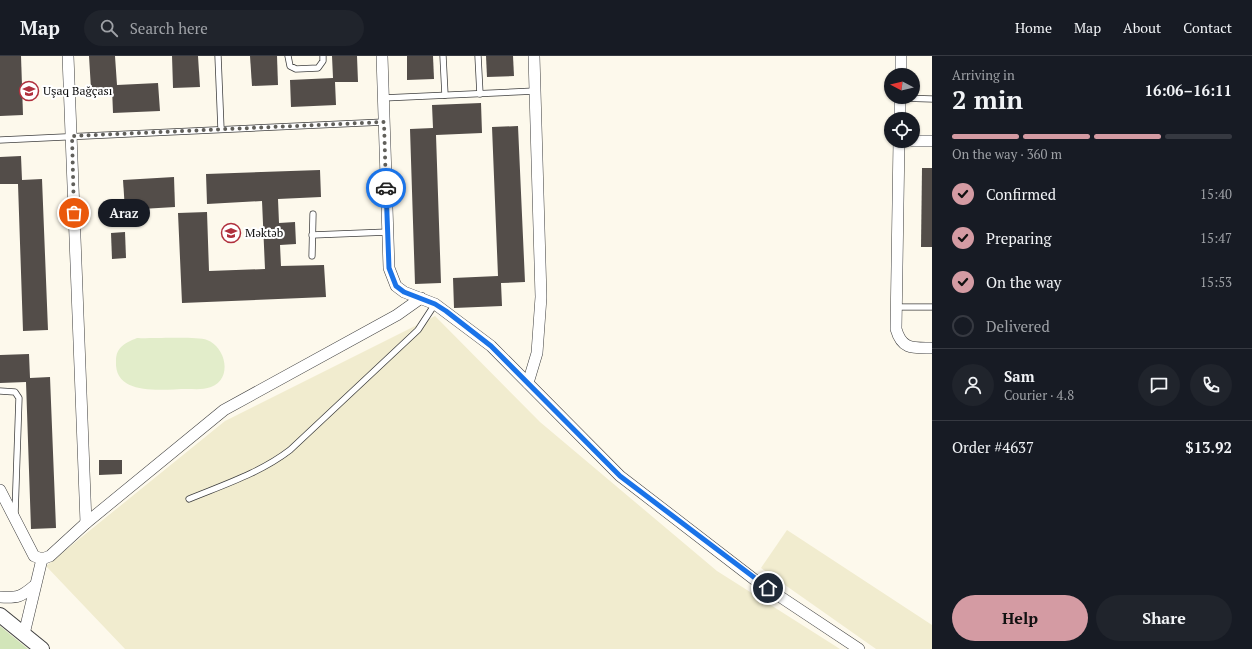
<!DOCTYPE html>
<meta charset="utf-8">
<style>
body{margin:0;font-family:"PT Serif",serif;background:#20242c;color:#f1f3f6;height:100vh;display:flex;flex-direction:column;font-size:15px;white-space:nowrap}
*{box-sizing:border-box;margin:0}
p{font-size:13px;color:#9ea1a6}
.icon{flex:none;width:22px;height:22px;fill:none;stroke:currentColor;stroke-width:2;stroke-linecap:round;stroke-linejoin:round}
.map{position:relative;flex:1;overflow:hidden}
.sheet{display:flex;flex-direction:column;background:#171b24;width:320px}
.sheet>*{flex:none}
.needle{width:26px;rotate:277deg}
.controls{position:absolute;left:884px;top:12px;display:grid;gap:8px}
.controls a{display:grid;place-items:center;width:36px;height:36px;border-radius:50%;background:#171b24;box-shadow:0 1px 3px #0004;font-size:20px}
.pin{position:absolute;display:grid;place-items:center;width:34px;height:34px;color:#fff;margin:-17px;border:2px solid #fff;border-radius:50%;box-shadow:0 1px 4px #0007}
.courier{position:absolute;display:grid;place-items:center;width:40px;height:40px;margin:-20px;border:3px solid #1a73e8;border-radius:50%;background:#fff;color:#222;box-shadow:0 1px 5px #0007}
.bubble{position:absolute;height:28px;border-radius:14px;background:#171b24;box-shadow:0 1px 3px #0004;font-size:13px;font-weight:800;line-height:28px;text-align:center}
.summary em{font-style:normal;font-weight:800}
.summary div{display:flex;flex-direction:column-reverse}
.summary{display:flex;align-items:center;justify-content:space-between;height:68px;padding:0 20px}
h1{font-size:26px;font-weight:800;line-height:30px}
.bar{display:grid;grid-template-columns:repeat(4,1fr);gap:6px 4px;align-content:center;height:48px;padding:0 20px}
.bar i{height:5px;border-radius:3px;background:#363941}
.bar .current{background:#d49ba3}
.bar p{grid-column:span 4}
.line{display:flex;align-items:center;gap:10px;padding:0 20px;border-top:1px solid #363941}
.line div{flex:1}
.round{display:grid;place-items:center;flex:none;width:42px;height:42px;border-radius:21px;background:#20242c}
ol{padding:0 20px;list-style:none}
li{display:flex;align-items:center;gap:12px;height:44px}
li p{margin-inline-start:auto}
li .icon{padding:4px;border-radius:50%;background:#d49ba3;color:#111;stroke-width:4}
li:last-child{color:#9ea1a6}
li i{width:22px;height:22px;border:2px solid #363941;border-radius:50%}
.cta{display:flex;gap:8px;margin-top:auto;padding:8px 20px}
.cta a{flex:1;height:46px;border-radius:24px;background:#d49ba3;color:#111;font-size:16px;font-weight:800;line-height:46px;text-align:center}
.cta a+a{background:#20242c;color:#f1f3f6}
header{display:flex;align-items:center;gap:24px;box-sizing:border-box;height:56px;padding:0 20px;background:#171b24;border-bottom:1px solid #363941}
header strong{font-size:19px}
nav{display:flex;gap:22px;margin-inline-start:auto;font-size:14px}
.search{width:280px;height:36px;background:#20242c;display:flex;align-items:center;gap:10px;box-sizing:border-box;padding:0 14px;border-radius:22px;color:#9ea1a6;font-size:15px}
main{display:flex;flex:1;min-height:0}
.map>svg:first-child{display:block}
.farmland{fill:#f1eccf}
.green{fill:#d2e5b9}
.pitch{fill:#e2edca}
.building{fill:#534d49}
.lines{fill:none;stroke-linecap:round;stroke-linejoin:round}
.service-casing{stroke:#3f3f3f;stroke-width:7}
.minor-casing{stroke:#3f3f3f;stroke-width:12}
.tertiary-casing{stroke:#3f3f3f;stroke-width:16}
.service{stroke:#fff;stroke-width:5.5}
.minor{stroke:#fff;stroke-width:11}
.tertiary{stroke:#fff;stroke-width:14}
.done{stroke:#605f5a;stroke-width:4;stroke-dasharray:0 7.2}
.route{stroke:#1a73e8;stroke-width:5}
.labels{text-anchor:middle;stroke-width:4;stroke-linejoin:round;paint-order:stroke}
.poi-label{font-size:12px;fill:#0c0c0c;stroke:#fff;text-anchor:start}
</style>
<header>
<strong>Map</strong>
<div class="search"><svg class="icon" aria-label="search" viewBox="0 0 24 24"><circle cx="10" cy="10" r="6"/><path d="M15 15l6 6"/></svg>Search here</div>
<nav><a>Home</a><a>Map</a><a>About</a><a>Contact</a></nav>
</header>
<main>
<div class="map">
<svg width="932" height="593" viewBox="0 0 932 593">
<rect width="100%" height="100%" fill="#fdf9ec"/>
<g class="farmland">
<path d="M435 260 540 366 717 515 840 593H125L46 510 225 365Z"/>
<path d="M787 474 932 569V593H876L761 512Z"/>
</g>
<path class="green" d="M0 570 28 593H0Z"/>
<path class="pitch" d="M137 282C151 283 196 280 207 284 226 291 233 323 211 331 203 334 195 333 187 333 163 333 114 341 116 305 116 291 125 287 137 282Z"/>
<g class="building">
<path d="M0 0H21L23 59 0 60Z"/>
<path d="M89 0H115L117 29 158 27 160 55 113 57 112 32 91 33Z"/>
<path d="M172 0H198L200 31 173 32Z"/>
<path d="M250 0H277L278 29 252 30Z"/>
<path d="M332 0H357L358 26H335L336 49 291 51 290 24 333 22Z"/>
<path d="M407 0H433L434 23 407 24Z"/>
<path d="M486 0H513L514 20 487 21Z"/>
<path d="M481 47 482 77 436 79 441 227 415 228 410 73 433 72 432 49Z"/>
<path d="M518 70 525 226 501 227 502 250 454 252 453 222 498 220 492 71Z"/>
<path d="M21 100 22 124 42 123 48 274 23 275 18 128H0V101Z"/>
<path d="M922 112H932V191H921Z"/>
<path d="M320 114 321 141 278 143 279 167 295 166 296 188 280 189 281 210 324 209 326 241 182 247 178 157 207 156 209 215 265 213 262 145 207 148 206 118Z"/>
<path d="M174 121 175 151 125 154 123 124Z"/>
<path d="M125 176 126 202 112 203 111 177Z"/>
<path d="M29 298 30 322 50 321 56 472 31 473 26 326 0 327V299Z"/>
<path d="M99 404H122V418L99 419Z"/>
</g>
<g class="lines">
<g class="service-casing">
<g id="service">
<path d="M218 0 221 73"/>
<path d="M288 0 290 10 296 13 318 12 323 5V0"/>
<path d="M443 0 445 39"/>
<path d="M478 0 480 38"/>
<path d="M383 42 535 35"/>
<path d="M900 42 932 43"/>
<path d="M0 84 384 66"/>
<path d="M312 179 388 176"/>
<path d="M312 200 313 158"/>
<path d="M896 251H932"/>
<path d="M0 335 15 336 19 342 15 458"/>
<path d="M189 443C223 429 260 417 290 394L418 274 435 248"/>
</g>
</g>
<g class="minor-casing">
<g id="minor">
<path d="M68 0 86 467"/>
<path d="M382 0 389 212 396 230 404 236 435 248 491 290 620 420 755 524 859 593"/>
<path d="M901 19V0"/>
<path d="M900 63V41"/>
<path d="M899 85 896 273C902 294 913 292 932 292"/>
<path d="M913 85H932"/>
<path d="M528 327 537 297 541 241 534 0"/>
<path d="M0 434 34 500 42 503 50 500 86 467 224 354 397 259 421 242"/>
<path d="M0 541C18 542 21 541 34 530"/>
<path d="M24 578 42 503"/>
</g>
</g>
<g class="tertiary-casing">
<path id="tertiary" d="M0 559 42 593"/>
</g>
<use href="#service" class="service"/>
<use href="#minor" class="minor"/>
<use href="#tertiary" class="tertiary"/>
</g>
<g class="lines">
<path class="done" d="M74 157 72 80 384 66 386 132"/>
<path class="route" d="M386 132 389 212 396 230 404 236 435 248 446 255 491 290 620 420 768 532"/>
</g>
<defs>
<g id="school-ring" transform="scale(1)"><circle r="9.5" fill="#fff" stroke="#b0303d" stroke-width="1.5"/><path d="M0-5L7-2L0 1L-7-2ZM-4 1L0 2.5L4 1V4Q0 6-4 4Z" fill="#b0303d"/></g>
</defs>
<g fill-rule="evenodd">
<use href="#school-ring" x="29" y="35"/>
<use href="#school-ring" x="231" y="177"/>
</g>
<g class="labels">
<g class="poi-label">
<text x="43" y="39">Uşaq Bağçası</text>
<text x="245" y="181">Məktəb</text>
</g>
</g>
</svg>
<div class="controls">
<a><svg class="needle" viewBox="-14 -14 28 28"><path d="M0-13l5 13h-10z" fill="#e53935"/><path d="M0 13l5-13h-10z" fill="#9ea1a6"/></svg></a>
<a><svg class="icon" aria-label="locate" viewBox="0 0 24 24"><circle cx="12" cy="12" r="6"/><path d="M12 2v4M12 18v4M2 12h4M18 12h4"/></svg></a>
</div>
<div class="pin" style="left:74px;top:157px;background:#ea580c"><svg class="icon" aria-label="bag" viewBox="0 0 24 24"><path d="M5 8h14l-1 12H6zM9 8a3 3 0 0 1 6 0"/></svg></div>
<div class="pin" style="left:768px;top:532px;background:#1f2937"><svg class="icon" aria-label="home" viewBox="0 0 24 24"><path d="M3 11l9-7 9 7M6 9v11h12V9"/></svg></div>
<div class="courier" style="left:386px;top:132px"><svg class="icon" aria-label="car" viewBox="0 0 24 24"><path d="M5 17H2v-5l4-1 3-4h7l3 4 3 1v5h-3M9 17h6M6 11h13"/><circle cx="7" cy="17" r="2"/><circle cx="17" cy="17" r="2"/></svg></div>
<div class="bubble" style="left:98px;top:143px;width:52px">Araz</div>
</div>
<section class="sheet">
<div class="summary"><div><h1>2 min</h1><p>Arriving in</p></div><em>16:06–16:11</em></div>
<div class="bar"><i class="current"></i><i class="current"></i><i class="current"></i><i></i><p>On the way · 360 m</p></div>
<ol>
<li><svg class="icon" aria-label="check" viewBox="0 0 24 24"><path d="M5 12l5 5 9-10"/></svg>Confirmed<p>15:40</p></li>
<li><svg class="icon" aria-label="check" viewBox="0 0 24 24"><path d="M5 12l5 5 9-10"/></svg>Preparing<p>15:47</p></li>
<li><svg class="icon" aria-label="check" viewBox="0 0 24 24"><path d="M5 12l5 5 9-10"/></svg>On the way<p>15:53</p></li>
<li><i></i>Delivered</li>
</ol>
<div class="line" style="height:72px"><a class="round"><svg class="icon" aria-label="person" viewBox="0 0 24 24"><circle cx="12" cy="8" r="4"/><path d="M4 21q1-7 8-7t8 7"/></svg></a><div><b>Sam</b><p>Courier · 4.8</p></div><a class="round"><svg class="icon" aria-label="chat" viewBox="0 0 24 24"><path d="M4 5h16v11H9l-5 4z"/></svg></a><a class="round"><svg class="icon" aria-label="phone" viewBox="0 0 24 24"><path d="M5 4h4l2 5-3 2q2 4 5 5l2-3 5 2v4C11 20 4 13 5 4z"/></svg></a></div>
<div class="line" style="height:52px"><div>Order #4637</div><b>$13.92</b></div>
<div class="cta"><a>Help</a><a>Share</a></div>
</section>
</main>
